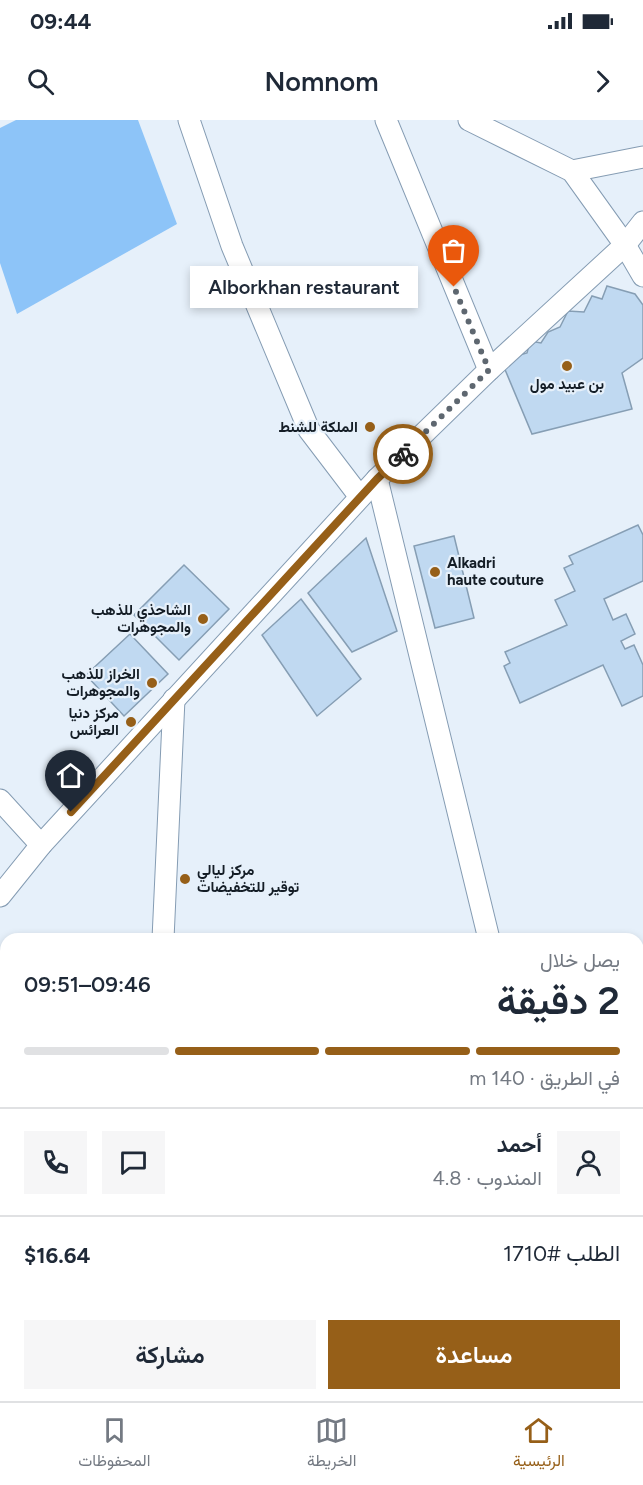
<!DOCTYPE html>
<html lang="ar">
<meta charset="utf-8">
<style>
body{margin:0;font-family:Figtree,Vazirmatn,sans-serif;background:#f6f6f7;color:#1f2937;direction:rtl;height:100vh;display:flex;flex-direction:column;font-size:22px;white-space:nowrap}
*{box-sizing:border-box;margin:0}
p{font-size:20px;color:#747a83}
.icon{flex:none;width:33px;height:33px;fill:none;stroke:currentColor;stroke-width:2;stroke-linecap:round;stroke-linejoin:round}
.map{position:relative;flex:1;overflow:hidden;direction:ltr}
.sheet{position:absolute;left:0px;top:813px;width:644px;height:468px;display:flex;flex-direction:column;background:#fff;border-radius:18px 18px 0 0;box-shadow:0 3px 9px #0003;direction:rtl}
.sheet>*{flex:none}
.pin{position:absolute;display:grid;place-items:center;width:51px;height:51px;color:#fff;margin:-62px -26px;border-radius:50% 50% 50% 0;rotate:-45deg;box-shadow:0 0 6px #0007}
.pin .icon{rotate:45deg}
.courier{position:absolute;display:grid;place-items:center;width:60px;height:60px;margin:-30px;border:4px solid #965f18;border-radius:50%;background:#fff;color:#222;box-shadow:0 2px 8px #0007}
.bubble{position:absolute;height:42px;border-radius:0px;background:#fff;box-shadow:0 3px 9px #0003;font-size:20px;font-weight:600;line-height:42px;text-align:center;direction:rtl}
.summary em{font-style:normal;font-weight:600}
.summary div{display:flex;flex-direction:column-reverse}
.summary{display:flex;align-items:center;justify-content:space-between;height:102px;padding:0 24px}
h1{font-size:39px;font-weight:600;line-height:45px}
.bar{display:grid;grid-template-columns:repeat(4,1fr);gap:9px 6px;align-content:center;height:72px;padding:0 24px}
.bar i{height:8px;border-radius:4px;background:#e0e1e3}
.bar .selected{background:#965f18}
.bar p{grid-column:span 4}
.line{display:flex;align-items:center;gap:15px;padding:0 24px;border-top:2px solid #e0e1e3}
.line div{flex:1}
.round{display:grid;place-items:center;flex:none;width:63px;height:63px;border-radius:0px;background:#f6f6f7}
.primary-button{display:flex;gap:12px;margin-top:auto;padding:12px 24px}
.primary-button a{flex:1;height:69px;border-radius:0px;background:#965f18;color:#fff;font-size:24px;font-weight:600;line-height:69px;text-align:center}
.primary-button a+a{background:#f6f6f7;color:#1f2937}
.status{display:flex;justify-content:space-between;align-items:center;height:42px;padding:0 30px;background:#fff;direction:ltr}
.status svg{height:16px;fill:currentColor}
header{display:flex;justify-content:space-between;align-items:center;height:78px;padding:0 24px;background:#fff;font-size:27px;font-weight:600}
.menu{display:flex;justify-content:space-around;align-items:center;height:84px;border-top:2px solid #e0e1e3;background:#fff;font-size:16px;color:#747a83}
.menu a{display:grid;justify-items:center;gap:3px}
.menu .selected{color:#965f18}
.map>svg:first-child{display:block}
.green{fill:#8dc4f8}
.building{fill:#c0d9f1;stroke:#869eb4;stroke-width:1.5}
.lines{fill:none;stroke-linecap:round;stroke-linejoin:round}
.street-casing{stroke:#859cb3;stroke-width:23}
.street{stroke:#fff;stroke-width:21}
.done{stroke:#5e6770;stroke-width:6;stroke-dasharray:0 10.8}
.route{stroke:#965f18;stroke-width:8}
.poi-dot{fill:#965f18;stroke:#e6f0fa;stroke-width:2}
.labels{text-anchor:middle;stroke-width:4.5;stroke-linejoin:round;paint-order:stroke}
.poi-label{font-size:15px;font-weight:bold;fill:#141d26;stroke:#e6f0fa;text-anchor:end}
</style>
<div class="status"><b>09:44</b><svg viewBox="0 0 49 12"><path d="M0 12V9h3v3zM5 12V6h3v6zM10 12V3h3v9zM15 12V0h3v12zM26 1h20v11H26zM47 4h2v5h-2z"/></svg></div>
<header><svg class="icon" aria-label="forward" viewBox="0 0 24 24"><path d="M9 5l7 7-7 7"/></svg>Nomnom<svg class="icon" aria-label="search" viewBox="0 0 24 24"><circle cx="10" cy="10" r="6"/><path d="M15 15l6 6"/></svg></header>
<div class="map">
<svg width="643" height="1281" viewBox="0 0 643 1281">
<rect width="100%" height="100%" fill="#e6f0fa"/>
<path class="green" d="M16 0H138L177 104 17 194 0 143V8Z"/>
<g class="building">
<path d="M607 166 635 174 643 185V238L622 253 632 289 532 314 501 240 527 233 530 221 541 223 548 212 560 207 568 191 584 192 592 176 602 179Z"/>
<path d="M638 405 643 415V461L604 479 613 500 626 494 635 514 621 521 625 529 634 525 643 545V576L622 586 603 545 520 583 504 546 510 543 505 532 567 505 555 480 575 471 564 448 573 444 569 436Z"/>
<path d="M454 416 474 498 435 508 414 426Z"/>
<path d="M366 418 397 511 352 532 308 473Z"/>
<path d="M184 445 229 489 179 540 134 495Z"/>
<path d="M301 479 361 559 317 596 262 515Z"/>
<path d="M130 514 168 554 124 596 86 555Z"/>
<path d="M0 933 6 940V979L0 984Z"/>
</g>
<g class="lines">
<g class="street-casing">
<g id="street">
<path d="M189 0 232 126 309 310 360 377"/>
<path d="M386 0 489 250"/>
<path d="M469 0 572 51 625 125 643 156"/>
<path d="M572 51 643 37"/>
<path d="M377 359 489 819"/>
<path d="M0 680 41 725"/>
<path d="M0 776 41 725 377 359 489 250 625 125 643 102"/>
<path d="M163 819 174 579"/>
<path d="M0 918 6 927"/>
<path d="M0 1161 6 1170"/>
<path d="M638 1220 643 1214"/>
<path d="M79 1275 84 1281"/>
<path d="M232 1275 236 1281"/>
<path d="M364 1275 368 1281"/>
<path d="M601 1275 603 1281"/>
<path d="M570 1281 578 1275"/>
</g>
</g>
<use href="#street" class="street"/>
</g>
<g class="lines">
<path class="done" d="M403 334 489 250 454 167"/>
<path class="route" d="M71 692 377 359 403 334"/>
</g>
<g class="poi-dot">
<circle cx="567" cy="246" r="6"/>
<circle cx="370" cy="307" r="6"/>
<circle cx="435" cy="452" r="6"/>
<circle cx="203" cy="499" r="6"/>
<circle cx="152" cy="563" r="6"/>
<circle cx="131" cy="602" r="6"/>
<circle cx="185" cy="759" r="6"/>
</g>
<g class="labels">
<g class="poi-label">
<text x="567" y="269" text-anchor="middle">بن عبيد مول</text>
<text x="358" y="312">الملكة للشنط</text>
<text x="447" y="448" text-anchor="start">Alkadri<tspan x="447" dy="17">haute couture</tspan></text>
<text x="191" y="495">الشاحذي للذهب<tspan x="191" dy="17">والمجوهرات</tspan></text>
<text x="140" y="559">الخراز للذهب<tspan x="140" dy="17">والمجوهرات</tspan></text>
<text x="119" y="598">مركز دنيا<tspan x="119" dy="17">العرائس</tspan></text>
<text x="197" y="755" text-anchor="start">مركز ليالي<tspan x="197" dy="17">توقير للتخفيضات</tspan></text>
</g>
</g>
</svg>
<div class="pin" style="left:454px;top:167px;background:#ea580c"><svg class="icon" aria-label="bag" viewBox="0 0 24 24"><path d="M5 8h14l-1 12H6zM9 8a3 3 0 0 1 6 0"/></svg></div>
<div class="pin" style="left:71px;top:692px;background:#1f2937"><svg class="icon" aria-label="home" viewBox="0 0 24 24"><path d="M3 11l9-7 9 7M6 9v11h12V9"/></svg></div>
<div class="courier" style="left:403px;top:334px"><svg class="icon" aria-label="bike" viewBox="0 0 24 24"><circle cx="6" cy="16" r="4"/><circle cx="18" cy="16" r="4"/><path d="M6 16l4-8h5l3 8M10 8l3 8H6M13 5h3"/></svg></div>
<div class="bubble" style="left:190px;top:146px;width:228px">Alborkhan restaurant</div>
<section class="sheet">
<div class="summary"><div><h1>2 دقيقة</h1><p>يصل خلال</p></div><em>09:46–09:51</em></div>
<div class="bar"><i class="selected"></i><i class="selected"></i><i class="selected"></i><i></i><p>في الطريق · 140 m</p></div>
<div class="line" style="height:108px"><a class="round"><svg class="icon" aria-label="person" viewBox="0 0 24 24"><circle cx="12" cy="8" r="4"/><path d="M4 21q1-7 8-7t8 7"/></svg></a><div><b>أحمد</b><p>المندوب · 4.8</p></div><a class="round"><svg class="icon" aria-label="chat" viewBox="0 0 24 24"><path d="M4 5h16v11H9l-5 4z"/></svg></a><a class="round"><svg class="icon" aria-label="phone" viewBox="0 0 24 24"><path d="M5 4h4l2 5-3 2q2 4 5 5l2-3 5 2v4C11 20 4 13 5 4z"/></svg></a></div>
<div class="line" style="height:78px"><div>الطلب #1710</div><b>$16.64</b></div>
<div class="primary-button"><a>مساعدة</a><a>مشاركة</a></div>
</section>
</div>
<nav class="menu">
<a class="selected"><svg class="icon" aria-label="home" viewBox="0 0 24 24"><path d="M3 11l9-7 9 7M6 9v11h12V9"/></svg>الرئيسية</a>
<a><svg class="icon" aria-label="map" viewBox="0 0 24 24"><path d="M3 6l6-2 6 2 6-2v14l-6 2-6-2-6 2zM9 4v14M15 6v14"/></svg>الخريطة</a>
<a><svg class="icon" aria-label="saved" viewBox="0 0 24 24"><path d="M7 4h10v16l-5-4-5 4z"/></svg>المحفوظات</a>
</nav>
